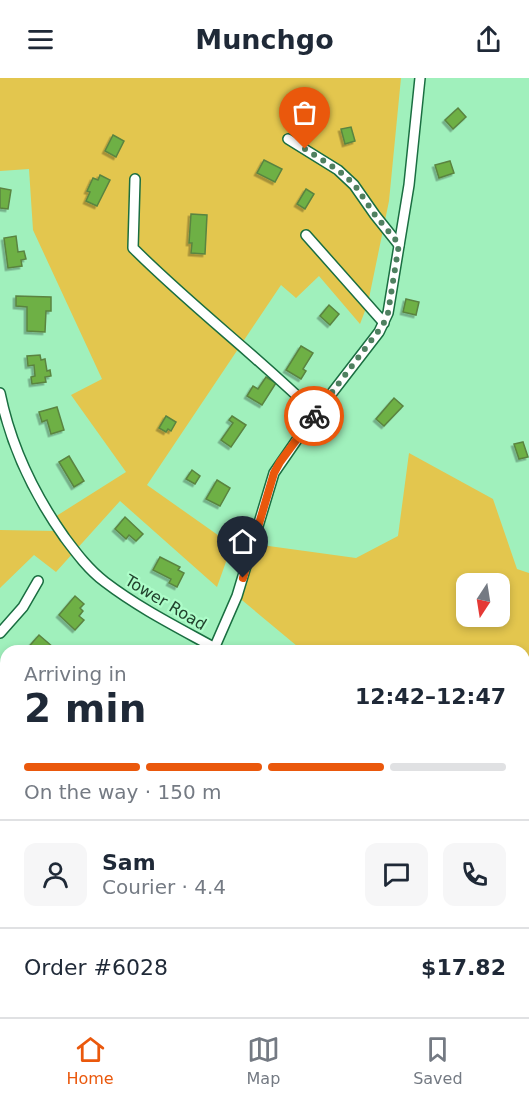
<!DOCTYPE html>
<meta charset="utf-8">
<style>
body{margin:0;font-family:"DejaVu Sans",sans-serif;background:#f6f6f7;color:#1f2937;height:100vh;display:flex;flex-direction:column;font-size:22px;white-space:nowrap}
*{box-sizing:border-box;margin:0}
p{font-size:20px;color:#747a83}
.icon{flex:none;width:33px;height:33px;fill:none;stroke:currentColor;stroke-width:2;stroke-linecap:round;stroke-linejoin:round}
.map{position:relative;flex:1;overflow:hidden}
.drawer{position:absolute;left:0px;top:567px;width:530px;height:372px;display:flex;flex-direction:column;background:#fff;border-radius:18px 18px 0 0;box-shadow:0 3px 9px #0003}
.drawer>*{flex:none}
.needle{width:39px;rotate:192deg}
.controls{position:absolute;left:456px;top:495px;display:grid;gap:12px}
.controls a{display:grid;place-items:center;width:54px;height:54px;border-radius:12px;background:#fff;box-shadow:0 3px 9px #0003;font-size:30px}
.pin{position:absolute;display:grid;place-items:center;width:51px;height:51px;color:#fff;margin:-62px -26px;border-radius:50% 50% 50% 0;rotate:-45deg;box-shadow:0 0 6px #0007}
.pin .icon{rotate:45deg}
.courier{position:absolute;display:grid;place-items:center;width:60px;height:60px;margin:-30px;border:4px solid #ea580c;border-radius:50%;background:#fff;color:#222;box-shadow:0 2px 8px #0007}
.headline em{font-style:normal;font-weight:700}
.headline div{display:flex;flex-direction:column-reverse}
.headline{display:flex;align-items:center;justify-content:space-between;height:102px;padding:0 24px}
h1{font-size:39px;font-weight:700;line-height:45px}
.bar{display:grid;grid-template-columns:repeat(4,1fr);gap:9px 6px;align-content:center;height:72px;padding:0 24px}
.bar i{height:8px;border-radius:4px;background:#e0e1e3}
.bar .active{background:#ea580c}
.bar p{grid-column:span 4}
.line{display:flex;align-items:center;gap:15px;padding:0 24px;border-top:2px solid #e0e1e3}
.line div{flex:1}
.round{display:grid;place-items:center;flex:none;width:63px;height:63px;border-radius:12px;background:#f6f6f7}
header{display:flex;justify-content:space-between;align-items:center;height:78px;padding:0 24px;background:#fff;font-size:27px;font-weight:700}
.tab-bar{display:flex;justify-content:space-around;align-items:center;height:84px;border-top:2px solid #e0e1e3;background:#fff;font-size:16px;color:#747a83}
.tab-bar a{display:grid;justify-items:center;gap:3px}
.tab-bar .active{color:#ea580c}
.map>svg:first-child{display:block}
.green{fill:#e3c64e;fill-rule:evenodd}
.building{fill:#6eb044;stroke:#5a8441;stroke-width:1.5;filter:url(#shadow)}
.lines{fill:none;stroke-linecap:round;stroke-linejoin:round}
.minor-casing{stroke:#1a6e41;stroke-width:12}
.minor{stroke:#fff;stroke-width:9}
.done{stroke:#4f8060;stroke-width:6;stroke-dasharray:0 10.8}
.route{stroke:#ea580c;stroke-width:8}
.labels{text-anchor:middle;stroke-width:4.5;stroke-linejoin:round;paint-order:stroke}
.street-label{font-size:16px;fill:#23442f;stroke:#adfdc9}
</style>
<header><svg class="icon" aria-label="menu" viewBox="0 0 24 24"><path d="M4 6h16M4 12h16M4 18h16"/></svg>Munchgo<svg class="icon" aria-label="share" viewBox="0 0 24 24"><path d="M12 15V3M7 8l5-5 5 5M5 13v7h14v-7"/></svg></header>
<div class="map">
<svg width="529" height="939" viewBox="0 0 529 939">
<defs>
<filter id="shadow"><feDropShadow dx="-2.5" dy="2.5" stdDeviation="0" flood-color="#0004"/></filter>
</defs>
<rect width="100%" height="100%" fill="#a0f0bc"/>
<g class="green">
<path d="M0 0H401L389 123 368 225 360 246 319 198 296 220 281 207 147 407 232 467 217 509 120 423 56 494 34 477 0 510V452L57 453 50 442 126 394 71 317 102 301 33 152 29 91 0 93Z"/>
<path d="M409 375 493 421 517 491 529 495V708L524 709V573H303L237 518 254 466 356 480 398 458ZM466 506H500V538H466Z"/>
<path d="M524 858H529V939H516L515 933H524Z"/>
<path d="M263 933H406L412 939H267Z"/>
</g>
<g class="building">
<path d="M458 30 466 39 453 51 445 42Z"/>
<path d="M351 49 355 63 345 66 341 51Z"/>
<path d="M113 57 124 63 116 79 105 73Z"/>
<path d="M264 82 282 91 275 104 257 95Z"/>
<path d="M450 83 454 95 439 100 435 87Z"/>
<path d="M100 97 110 102 97 128 86 123 90 114 87 113 93 100 98 102Z"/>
<path d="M0 110 11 112 8 131 0 130Z"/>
<path d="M306 111 314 116 305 131 297 126Z"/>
<path d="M191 136 207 137 205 176 191 175 192 165H189Z"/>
<path d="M16 158 18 174 24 173 26 181 21 182 22 188 8 190 4 160Z"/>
<path d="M16 218 51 219V233H46L45 254 27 253V229L16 228Z"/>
<path d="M406 221 419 224 416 237 403 234Z"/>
<path d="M329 227 339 236 330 247 320 238Z"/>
<path d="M301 268 313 275 303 291 306 293 301 301 286 292Z"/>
<path d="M40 277 41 282 45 281 47 293 50 292 51 298 45 299 46 304 32 306 31 299 35 298 34 287 28 288 27 278Z"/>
<path d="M266 299 276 305 262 327 247 318 253 308 258 311Z"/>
<path d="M394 320 403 328 384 348 376 341Z"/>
<path d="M57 329 64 352 51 356 47 342 42 344 39 334Z"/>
<path d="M166 338 176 344 171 353 168 351 166 354 159 350Z"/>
<path d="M232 338 246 347 231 369 221 362 233 345 229 342Z"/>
<path d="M523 364 528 379 519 381 514 366Z"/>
<path d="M69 378 84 403 74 409 59 384Z"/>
<path d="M192 392 200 398 195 406 186 401Z"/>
<path d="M217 402 230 410 220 428 206 421Z"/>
<path d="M125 439 143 456 136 463 129 457 126 461 115 451Z"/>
<path d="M160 479 180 489 178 492 184 495 177 509 169 505 171 501 153 492Z"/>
<path d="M75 518 84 526 80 530 83 533 79 538 84 542 75 552 59 537Z"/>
<path d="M39 557 53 569 50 573H25Z"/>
<path d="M4 599 6 600V625L1 632 0 605Z"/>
<path d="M325 933H359V937L345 936 344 939H324Z"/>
</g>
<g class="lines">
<g class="minor-casing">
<g id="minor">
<path d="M288 61 338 92 354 107 375 137 399 167"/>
<path d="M135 101 133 170C191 228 257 278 316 336"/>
<path d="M306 157 384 245"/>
<path d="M0 315C11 369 33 415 65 460 77 476 89 492 105 504 139 530 177 549 215 570"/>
<path d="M0 555 23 529 38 503"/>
<path d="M213 573 237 518 274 395 305 350 379 254 388 235 409 107 420 0"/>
<path d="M524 819H529"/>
<path d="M87 939 88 933"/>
</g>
</g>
<use href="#minor" class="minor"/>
</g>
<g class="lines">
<path class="done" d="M305 71 338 92 354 106 375 137 399 166 388 235 383 247 314 338"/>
<path class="route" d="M243 500 274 395 280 384 314 338"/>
</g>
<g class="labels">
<g class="street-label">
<text transform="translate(166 524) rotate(31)" y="6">Tower Road</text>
</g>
</g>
</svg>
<div class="controls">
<a><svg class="needle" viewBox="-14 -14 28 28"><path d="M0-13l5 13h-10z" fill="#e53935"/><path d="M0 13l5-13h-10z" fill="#747a83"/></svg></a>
</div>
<div class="pin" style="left:305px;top:71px;background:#ea580c"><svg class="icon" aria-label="bag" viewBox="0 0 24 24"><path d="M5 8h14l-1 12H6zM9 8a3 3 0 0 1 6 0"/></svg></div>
<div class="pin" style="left:243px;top:500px;background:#1f2937"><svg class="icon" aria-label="home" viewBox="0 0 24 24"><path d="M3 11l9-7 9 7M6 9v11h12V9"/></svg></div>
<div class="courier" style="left:314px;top:338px"><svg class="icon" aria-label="bike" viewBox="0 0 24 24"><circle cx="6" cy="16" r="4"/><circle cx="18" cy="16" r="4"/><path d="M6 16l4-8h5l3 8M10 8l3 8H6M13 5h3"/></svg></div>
<section class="drawer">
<div class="headline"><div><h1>2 min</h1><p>Arriving in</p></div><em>12:42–12:47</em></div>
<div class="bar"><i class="active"></i><i class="active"></i><i class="active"></i><i></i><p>On the way · 150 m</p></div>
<div class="line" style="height:108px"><a class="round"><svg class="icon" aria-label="person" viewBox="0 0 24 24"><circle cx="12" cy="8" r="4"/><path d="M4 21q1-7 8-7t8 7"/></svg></a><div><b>Sam</b><p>Courier · 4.4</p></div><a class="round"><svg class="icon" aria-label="chat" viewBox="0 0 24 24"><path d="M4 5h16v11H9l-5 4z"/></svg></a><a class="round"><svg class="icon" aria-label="phone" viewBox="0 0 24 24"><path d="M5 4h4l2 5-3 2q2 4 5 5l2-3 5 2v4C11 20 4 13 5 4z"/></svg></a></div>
<div class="line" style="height:78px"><div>Order #6028</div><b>$17.82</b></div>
</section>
</div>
<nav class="tab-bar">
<a class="active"><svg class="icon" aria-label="home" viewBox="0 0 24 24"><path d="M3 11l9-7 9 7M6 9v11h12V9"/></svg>Home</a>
<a><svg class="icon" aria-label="map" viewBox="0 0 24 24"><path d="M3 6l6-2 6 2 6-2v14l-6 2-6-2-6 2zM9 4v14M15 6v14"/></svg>Map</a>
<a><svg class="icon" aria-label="saved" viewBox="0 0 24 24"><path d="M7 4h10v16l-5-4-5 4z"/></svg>Saved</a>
</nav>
